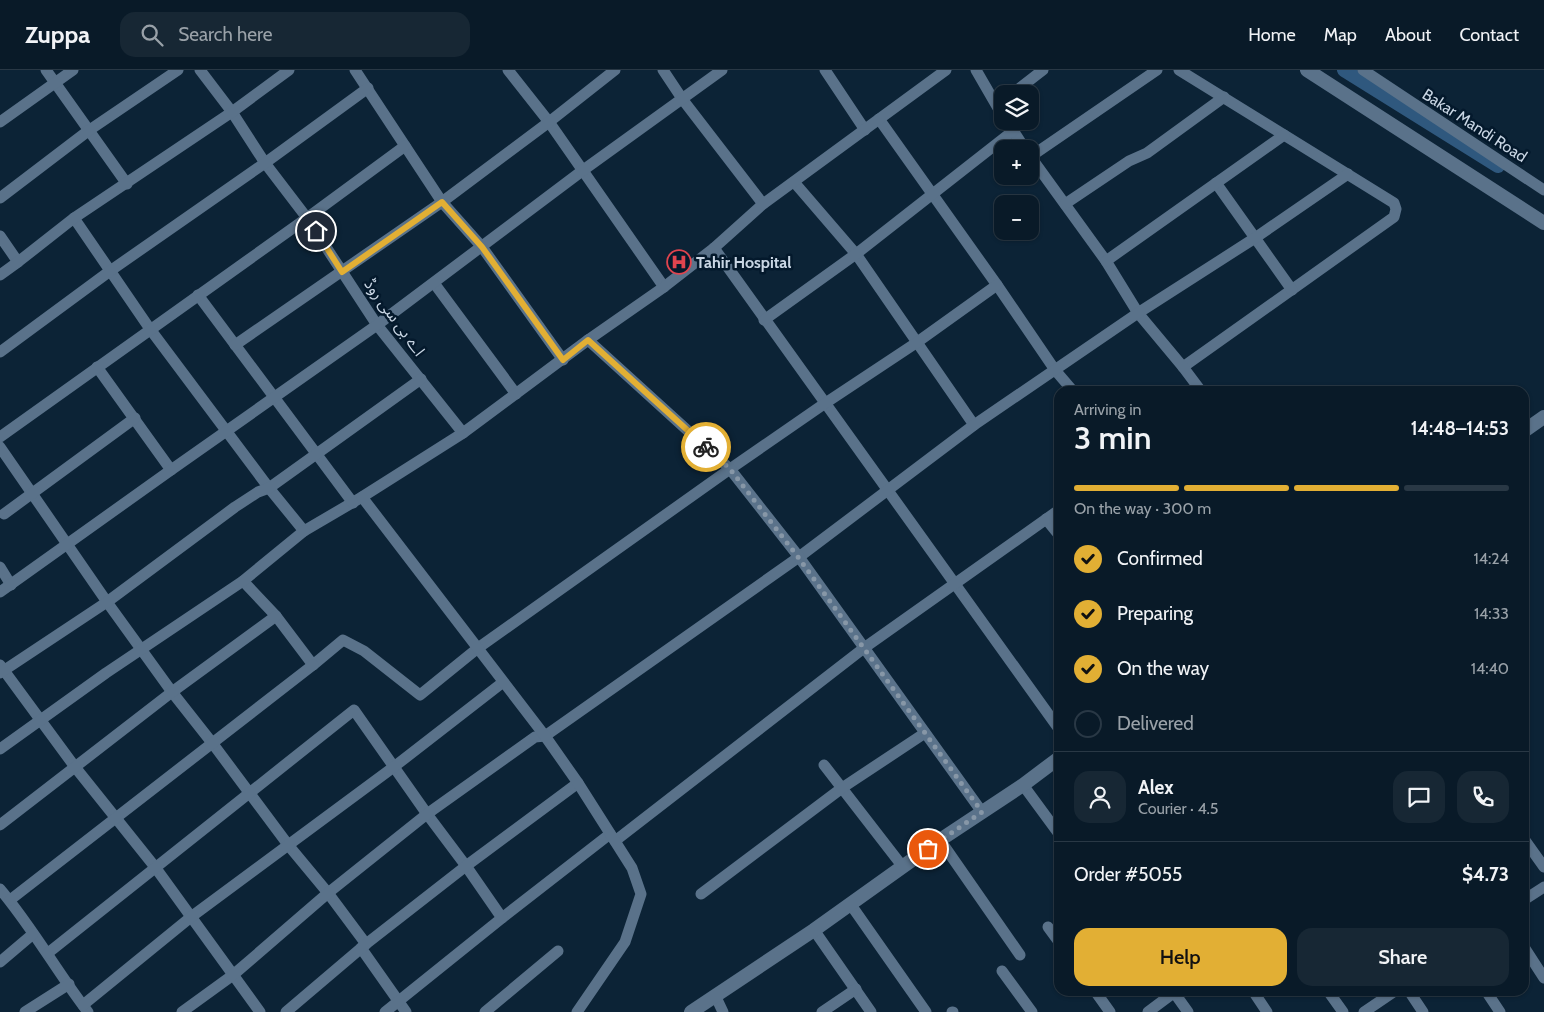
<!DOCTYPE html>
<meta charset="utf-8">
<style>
body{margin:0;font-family:Cabin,"Noto Sans Arabic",sans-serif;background:#172734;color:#f1f3f6;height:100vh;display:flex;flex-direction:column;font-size:19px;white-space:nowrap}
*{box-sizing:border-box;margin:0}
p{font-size:16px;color:#99a1a8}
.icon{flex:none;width:28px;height:28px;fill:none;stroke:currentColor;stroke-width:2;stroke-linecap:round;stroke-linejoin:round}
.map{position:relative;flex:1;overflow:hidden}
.sheet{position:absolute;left:1054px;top:316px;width:475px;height:610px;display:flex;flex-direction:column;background:#091a28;border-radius:15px;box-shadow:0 1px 4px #0004,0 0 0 1px #293845}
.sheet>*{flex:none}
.buttons{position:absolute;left:994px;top:15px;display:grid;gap:10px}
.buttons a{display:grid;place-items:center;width:45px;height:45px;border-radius:10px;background:#091a28;box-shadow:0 1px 4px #0004,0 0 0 1px #293845;font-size:25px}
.pin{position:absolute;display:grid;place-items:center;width:42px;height:42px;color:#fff;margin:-21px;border:2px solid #fff;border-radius:50%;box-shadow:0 1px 5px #0007}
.courier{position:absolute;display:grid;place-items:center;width:50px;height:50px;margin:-25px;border:4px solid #e2af34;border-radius:50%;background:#fff;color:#222;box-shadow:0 1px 6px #0007}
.summary em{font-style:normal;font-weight:600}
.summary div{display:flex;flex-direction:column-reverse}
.summary{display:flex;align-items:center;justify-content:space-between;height:85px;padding:0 20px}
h1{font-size:32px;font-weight:600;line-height:38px}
.bar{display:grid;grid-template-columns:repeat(4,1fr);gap:8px 5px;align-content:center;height:60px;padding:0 20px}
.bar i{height:6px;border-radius:4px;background:#293845}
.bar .on{background:#e2af34}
.bar p{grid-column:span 4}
.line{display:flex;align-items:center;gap:12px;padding:0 20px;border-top:1px solid #293845}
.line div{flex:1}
.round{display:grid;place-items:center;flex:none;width:52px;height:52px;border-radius:15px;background:#172734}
ol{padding:0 20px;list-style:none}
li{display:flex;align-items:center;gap:15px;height:55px}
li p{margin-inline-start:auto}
li .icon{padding:5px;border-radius:50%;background:#e2af34;color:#111;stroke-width:4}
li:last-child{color:#99a1a8}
li i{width:28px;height:28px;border:2px solid #293845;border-radius:50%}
.button{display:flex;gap:10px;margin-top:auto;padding:10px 20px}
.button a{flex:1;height:58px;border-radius:15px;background:#e2af34;color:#111;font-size:20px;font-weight:600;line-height:58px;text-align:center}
.button a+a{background:#172734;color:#f1f3f6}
header{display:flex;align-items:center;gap:30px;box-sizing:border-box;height:70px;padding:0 25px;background:#091a28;border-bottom:1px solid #293845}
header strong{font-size:24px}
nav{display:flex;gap:28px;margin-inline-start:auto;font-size:18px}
.search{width:350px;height:45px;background:#172734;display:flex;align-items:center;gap:12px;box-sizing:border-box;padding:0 18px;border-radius:15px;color:#99a1a8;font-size:19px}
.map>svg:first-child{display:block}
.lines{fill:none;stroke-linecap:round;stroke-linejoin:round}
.canal{stroke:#2f587e;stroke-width:14}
.minor{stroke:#5a728a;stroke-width:11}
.tertiary{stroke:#5a728a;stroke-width:14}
.done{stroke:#8797a7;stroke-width:5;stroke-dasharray:0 9}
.route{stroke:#e2af34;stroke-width:6}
.labels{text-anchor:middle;stroke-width:5;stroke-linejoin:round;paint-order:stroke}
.street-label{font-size:16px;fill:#c9d6e4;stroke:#04192c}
.poi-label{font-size:16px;font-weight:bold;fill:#c9d6e4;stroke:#04192c;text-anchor:start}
</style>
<header>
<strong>Zuppa</strong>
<div class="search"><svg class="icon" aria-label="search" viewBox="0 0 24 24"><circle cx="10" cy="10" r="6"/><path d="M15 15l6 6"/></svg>Search here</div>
<nav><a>Home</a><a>Map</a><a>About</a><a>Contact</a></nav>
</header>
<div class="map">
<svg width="1544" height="942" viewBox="0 0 1544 942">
<rect width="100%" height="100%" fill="#0c2336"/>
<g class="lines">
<path class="canal" d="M1344 0 1498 96"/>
<g class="minor">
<path d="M46 0 127 114"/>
<path d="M200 0 232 42 265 93 307 148 377 255 463 363"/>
<path d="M355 0 442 132 482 177 563 290"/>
<path d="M508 0 549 52 664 217"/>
<path d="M663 0 683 30 763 134"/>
<path d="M825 0 865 60"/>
<path d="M976 0 1002 45"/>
<path d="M1179 0 1394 133 1396 139 1394 147 1183 297"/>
<path d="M1363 0 1544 120"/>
<path d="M1012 24 1043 0"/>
<path d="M879 49 997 215 1055 300 1073 321"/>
<path d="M1007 51 1025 79"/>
<path d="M0 52 73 0"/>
<path d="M1030 86 1106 191 1138 243 1183 297 1201 321"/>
<path d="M1030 87 1157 0"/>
<path d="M794 112 856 184 974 355"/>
<path d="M1216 113 1292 220"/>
<path d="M0 128 88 61 178 0"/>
<path d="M1065 134 1129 91 1147 83 1224 27"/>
<path d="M74 148 150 259 269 418 304 461 362 427"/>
<path d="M0 166 18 192"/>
<path d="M714 178 1059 659"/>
<path d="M1106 191 1284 65"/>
<path d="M0 205 18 192 74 148 232 42 289 0"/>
<path d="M434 213 516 324"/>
<path d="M198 225 353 433"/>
<path d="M764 250 856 184 1013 61"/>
<path d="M588 270 664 217 714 178 763 134 946 0"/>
<path d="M235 275 442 132 549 52 615 0"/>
<path d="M0 282 110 201 265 93 368 18"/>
<path d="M97 297 171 400"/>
<path d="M0 367 307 148 405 76"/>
<path d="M0 377 107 532 172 622 213 674 289 776 328 823 366 874"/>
<path d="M4 444 135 348"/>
<path d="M1046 449 1059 465"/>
<path d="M0 497 11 515"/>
<path d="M243 511 276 546 313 595 343 570 364 581 420 625 478 578 730 399 824 334 916 273 997 215"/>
<path d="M0 522 171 400 377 255 582 101 722 0"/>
<path d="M0 595 75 697 155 797 260 942"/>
<path d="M0 603 107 532 235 437 258 422 269 418 421 309"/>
<path d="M0 679 106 603 243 511 304 461"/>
<path d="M824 695 903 797"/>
<path d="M1023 715 1059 764"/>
<path d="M0 755 172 622 276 546"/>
<path d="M1524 769 1544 797"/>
<path d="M940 770 1020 885"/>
<path d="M615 771 864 578 1059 440"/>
<path d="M0 819C33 858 57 902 88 942"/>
<path d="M701 824 842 718 925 663"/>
<path d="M10 830 313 595"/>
<path d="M1524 830 1544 817"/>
<path d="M851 835 926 942"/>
<path d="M502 848 610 764"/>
<path d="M1048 857 1059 872"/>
<path d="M814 860 871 942"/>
<path d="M1524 877 1544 908"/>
<path d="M361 878 406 942"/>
<path d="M48 883 354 640 427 744 466 796 502 848 385 942"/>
<path d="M0 892 33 864"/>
<path d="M1002 901 1032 942"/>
<path d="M1095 921 1110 942"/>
<path d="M1173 921 1188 942"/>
<path d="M1253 921 1267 942"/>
<path d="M1328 921 1343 942"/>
<path d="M1409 921 1423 942"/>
<path d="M1486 921 1500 942"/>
<path d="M715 925 723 942"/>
<path d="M83 935 191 847 395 696 502 613"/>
<path d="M25 942 69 914"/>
<path d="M182 942 233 905 328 823 427 744 535 667 545 666 799 487 974 355 1138 243 1255 168 1348 104"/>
<path d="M286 942 366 874 466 796 578 713"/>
<path d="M485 942 558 881"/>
<path d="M577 942 625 872 641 824 632 798 578 713 545 666 362 427 463 363 588 270 730 399 799 487 982 742"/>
<path d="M822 942 856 919"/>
<path d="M952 942H953"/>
<path d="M1148 942 1176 921"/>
<path d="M1364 942 1395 921"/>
</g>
<g class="tertiary">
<path d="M1307 0 1544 153"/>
<path d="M1524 361 1544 347"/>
<path d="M691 942 814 860 940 770 1023 715 1059 688"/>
</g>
</g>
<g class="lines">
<path class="done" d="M706 377 730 399 798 487 982 742 928 779"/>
<path class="route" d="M316 161 342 202 442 132 482 177 563 290 588 270 706 377"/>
</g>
<defs>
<g id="hospital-ring" transform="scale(1.25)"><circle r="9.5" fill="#04192c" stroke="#e0444e" stroke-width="1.5"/><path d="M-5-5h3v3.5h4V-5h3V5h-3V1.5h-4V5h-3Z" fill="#e0444e"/></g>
</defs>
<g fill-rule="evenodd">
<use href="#hospital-ring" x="679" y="192"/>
</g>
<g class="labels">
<g class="street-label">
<text transform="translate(1475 55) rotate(33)" y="6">Bakar Mandi Road</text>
<text transform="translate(395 247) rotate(54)" y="6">اے بی سی روڈ</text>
</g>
<g class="poi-label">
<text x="696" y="198">Tahir Hospital</text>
</g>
</g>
</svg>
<div class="buttons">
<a><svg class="icon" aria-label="layers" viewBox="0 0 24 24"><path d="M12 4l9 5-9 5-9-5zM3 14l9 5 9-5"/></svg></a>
<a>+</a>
<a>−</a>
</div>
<div class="pin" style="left:928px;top:779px;background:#ea580c"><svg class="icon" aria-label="bag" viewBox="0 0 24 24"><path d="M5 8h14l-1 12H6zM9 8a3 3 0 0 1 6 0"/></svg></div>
<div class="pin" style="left:316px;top:161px;background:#1f2937"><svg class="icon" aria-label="home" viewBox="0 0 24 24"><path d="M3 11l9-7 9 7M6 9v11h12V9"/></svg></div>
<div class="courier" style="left:706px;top:377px"><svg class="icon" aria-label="bike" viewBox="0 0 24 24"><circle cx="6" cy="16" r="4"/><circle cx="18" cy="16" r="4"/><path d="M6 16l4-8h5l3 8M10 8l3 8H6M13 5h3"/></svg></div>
<section class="sheet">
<div class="summary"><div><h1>3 min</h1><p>Arriving in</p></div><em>14:48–14:53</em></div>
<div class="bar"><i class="on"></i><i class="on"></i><i class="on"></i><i></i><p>On the way · 300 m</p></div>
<ol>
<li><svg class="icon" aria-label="check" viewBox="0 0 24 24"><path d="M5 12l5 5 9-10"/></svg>Confirmed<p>14:24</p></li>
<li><svg class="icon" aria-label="check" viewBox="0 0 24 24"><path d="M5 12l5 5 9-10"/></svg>Preparing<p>14:33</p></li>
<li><svg class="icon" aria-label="check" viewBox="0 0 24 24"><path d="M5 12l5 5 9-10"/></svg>On the way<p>14:40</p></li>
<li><i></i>Delivered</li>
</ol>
<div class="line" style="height:90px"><a class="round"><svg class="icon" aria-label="person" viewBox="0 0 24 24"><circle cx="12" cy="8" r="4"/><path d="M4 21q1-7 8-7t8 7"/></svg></a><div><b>Alex</b><p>Courier · 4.5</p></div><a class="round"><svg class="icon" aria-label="chat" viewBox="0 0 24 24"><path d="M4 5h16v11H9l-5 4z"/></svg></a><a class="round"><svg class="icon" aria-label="phone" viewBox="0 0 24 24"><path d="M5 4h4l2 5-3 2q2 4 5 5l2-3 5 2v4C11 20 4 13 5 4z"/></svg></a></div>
<div class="line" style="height:65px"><div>Order #5055</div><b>$4.73</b></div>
<div class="button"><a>Help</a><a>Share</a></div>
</section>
</div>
